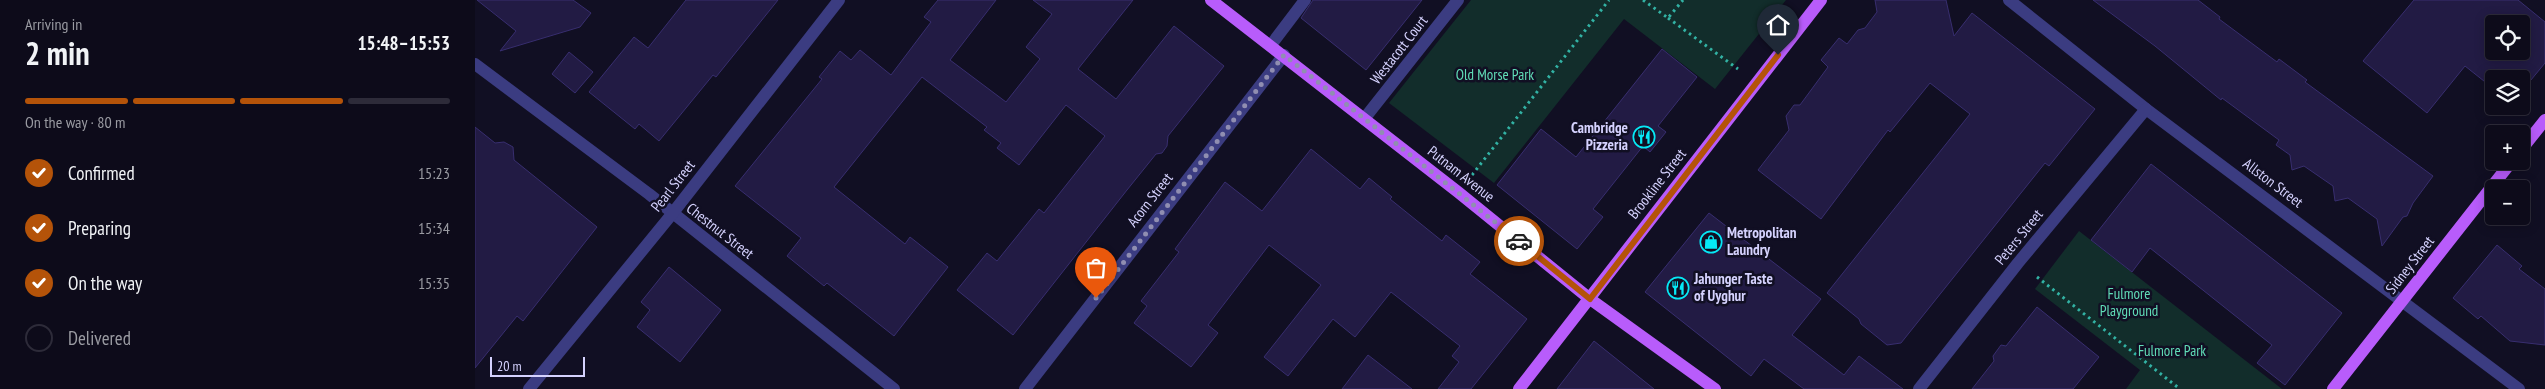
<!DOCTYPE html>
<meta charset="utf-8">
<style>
body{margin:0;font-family:"PT Sans Narrow",sans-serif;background:#1b1927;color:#f1f3f6;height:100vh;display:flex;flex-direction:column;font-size:19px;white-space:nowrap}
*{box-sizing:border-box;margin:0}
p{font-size:16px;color:#9a9ba2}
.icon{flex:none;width:28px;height:28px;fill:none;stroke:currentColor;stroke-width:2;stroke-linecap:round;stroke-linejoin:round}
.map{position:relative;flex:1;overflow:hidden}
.panel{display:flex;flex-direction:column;background:#0d0b1a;width:475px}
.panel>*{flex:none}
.tools{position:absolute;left:2010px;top:15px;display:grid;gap:10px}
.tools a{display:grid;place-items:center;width:45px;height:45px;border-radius:5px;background:#0d0b1a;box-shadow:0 2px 12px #0003,0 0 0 1px #2d2b39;font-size:25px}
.scale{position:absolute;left:15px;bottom:12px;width:95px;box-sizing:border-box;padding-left:5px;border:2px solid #d5d2fe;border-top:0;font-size:14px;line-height:18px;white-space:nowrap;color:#d5d2fe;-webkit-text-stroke:4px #110f23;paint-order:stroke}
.pin{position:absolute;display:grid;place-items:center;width:42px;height:42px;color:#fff;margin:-51px -21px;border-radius:50% 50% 50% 0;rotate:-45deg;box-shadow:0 0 5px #0007}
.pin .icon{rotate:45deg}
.courier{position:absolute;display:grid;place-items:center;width:50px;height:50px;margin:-25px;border:4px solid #b45309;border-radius:50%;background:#fff;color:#222;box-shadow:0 1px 6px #0007}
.head em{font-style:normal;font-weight:700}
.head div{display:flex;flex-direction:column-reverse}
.head{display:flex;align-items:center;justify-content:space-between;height:85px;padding:0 25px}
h1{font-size:32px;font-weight:700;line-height:38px}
.bar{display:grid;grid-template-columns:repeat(4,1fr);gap:8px 5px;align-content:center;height:60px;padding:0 25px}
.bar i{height:6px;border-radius:4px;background:#2d2b39}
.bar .on{background:#b45309}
.bar p{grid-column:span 4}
ol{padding:0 25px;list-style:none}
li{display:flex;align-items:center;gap:15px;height:55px}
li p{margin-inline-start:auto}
li .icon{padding:5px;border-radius:50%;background:#b45309;color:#fff;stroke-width:4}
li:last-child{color:#9a9ba2}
li i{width:28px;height:28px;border:2px solid #2d2b39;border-radius:50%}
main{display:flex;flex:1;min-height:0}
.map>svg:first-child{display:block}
.green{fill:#122d2b}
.building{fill:#221b44;stroke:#382e6f;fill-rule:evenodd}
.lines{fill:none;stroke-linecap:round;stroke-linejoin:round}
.path{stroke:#32b2a4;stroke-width:3;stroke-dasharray:2.5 4;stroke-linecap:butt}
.minor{stroke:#3b3c81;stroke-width:12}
.major{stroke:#b85cfb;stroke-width:12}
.done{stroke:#908eb1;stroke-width:5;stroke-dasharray:0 9}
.route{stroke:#b45309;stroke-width:6}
.labels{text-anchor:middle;stroke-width:5;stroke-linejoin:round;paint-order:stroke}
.street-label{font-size:15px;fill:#d5d2fe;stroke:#110f23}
.park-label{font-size:15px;fill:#60dcb7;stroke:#110f23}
.poi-label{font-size:15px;font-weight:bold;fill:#d5d2fe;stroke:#110f23;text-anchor:start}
</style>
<main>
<section class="panel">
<div class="head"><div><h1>2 min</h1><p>Arriving in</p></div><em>15:48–15:53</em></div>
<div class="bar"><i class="on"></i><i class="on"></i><i class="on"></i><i></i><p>On the way · 80 m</p></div>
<ol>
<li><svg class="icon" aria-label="check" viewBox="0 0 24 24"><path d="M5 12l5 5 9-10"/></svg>Confirmed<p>15:23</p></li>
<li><svg class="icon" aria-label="check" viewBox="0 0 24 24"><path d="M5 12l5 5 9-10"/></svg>Preparing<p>15:34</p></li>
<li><svg class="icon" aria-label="check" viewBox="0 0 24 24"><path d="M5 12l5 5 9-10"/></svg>On the way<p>15:35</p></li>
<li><i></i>Delivered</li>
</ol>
</section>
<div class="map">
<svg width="2070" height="389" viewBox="0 0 2070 389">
<rect width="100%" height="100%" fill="#110f23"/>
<g class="green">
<path d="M996 0H1311L1240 89 1149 19 1019 183 914 103Z"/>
<path d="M1604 231 1807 389H1651L1665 370 1560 289Z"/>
</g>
<g class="building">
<path d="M2 0H98L116 13 105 27 25 51 41 31Z"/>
<path d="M211 0H303L241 77 238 75 184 141 164 124 160 129 114 92 159 37 173 48Z"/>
<path d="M463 0H521L475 60 531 102 565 59 551 47 577 14 558 0H658L603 69 641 99 699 26 749 66 693 136 692 146 687 153 681 154 652 190 538 335 482 290 512 253 522 261 564 209 569 213 630 136 591 105 544 165 522 148 526 143 509 130 512 127 447 77 359 187 430 244 435 237 473 267 419 336 352 283 349 286 312 256 326 238 260 186 347 79 344 77 365 51 376 60 385 50 416 75 456 22 449 17Z"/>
<path d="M838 0H947L891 70 826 18Z"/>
<path d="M1400 0H1471L1479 36 1497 13 1620 109 1574 166 1570 163 1426 343 1412 345 1386 324 1384 319 1352 293 1495 114 1455 83 1415 132 1413 130 1346 219 1283 170 1314 130 1311 116 1319 105H1325L1353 67 1346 60 1364 38 1372 44 1383 30 1390 28 1402 12Z"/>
<path d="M1618 0H1723L1745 17 1744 19 1802 62 1804 59 1832 80 1830 82 1958 176 1938 203 1932 216 1928 217 1907 246 1902 219 1873 198 1860 201 1858 186 1829 166 1817 170 1815 155 1801 145 1804 140 1747 98 1746 100 1680 46Z"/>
<path d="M1939 0H2043L2070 22V63L2046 92V79H2019V89L1990 66 1952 113 1888 61ZM2019 24H2046V51H2019Z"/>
<path d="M1187 49 1222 77 1183 126 1191 132 1175 152 1168 146 1118 209 1128 217 1102 249 1022 185 1066 129 1101 157Z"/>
<path d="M94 52 118 72 100 93 77 74Z"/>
<path d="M0 127 20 143 29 142 38 147 39 160 122 227 48 321 42 316 0 368Z"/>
<path d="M836 149 885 189 894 178 917 197 915 199 967 241 971 235 1005 262 995 274 1052 319 996 389H963L984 362 977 356 985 346 916 292 880 337 858 319 813 376 789 357 846 285 794 245 733 325 743 333 716 367 659 323 672 306 666 301 704 252 700 249 750 182 787 211Z"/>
<path d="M1676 164 1867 313 1810 385 1782 363 1797 345 1675 248 1657 272 1616 240Z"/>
<path d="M1234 213 1346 299 1317 335 1369 375 1384 356 1428 389H1329L1289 359 1276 376 1170 292Z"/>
<path d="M2022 245 2047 266 2044 269 2070 289V345L2035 341 2006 316 2003 319 1978 298Z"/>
<path d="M194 267 246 310 205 362 162 327 175 310 166 302Z"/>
<path d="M1562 307 1624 357 1598 389H1497L1519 361 1518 356 1526 345 1531 346Z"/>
<path d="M1119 341 1179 389H1082Z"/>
<path d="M893 355 937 389H867Z"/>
</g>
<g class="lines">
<g class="path">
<path d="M1168 0 1193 18 1208 0"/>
<path d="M1193 18 1263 69"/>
<path d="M997 175 1134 0"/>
<path d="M1562 277 1705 389"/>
</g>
<g class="minor">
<path d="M1534 0 1671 109 2044 389"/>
<path d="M796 45 830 0"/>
<path d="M0 64 174 194 419 389"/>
<path d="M889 119 983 0"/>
<path d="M54 389 197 214 364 0"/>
<path d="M550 389 809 55"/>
<path d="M1444 389 1543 263 1671 109"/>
</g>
<g class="major">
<path d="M736 0 983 192 1115 299 1240 389"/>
<path d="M2046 150 2070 120"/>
<path d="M1044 389 1346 0"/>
<path d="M1858 389 2037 161"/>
</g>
</g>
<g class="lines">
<path class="done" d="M621 298 809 55 1044 241"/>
<path class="route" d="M1044 241 1115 299 1303 55"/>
</g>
<defs>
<g id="restaurant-ring" transform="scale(1.125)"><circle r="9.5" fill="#110f23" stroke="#06e9f6" stroke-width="1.5"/><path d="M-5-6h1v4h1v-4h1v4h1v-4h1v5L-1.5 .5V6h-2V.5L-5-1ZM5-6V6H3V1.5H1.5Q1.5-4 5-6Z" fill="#06e9f6"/></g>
<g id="shop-ring" transform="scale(1.125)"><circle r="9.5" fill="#110f23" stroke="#06e9f6" stroke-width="1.5"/><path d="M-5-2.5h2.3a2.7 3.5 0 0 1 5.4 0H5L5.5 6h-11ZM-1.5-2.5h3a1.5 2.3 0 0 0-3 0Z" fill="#06e9f6"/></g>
</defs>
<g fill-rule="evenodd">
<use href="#restaurant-ring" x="1169" y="137"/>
<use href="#shop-ring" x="1236" y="242"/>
<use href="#restaurant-ring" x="1203" y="288"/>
</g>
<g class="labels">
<g class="street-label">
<text transform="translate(924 50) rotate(-52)" y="5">Westacott Court</text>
<text transform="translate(986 174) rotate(38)" y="5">Putnam Avenue</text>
<text transform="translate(1798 183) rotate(37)" y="5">Allston Street</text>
<text transform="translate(1182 184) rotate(-52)" y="5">Brookline Street</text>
<text transform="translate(198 186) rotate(-52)" y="5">Pearl Street</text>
<text transform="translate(675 200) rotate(-52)" y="5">Acorn Street</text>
<text transform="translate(245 231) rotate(38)" y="5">Chestnut Street</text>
<text transform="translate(1544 237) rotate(-51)" y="5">Peters Street</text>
<text transform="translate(1935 265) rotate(-52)" y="5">Sidney Street</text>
</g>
<g class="park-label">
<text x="1020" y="80">Old Morse Park</text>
<text x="1654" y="299">Fulmore<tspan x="1654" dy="17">Playground</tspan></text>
<text x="1697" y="356">Fulmore Park</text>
</g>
<g class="poi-label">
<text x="1153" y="133" text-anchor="end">Cambridge<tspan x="1153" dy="17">Pizzeria</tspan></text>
<text x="1252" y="238">Metropolitan<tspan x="1252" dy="17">Laundry</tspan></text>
<text x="1219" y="284">Jahunger Taste<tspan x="1219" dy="17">of Uyghur</tspan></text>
</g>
</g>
</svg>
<div class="tools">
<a><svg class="icon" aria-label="locate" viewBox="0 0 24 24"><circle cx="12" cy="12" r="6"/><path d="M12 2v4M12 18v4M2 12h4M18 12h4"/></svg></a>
<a><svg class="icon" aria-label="layers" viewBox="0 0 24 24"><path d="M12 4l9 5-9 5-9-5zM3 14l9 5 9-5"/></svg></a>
<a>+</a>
<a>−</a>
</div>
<div class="scale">20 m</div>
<div class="pin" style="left:621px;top:298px;background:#ea580c"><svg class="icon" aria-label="bag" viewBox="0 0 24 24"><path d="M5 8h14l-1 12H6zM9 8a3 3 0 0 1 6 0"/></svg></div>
<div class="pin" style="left:1303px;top:55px;background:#1f2937"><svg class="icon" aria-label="home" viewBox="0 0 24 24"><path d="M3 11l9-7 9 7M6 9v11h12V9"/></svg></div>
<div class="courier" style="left:1044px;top:241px"><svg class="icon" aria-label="car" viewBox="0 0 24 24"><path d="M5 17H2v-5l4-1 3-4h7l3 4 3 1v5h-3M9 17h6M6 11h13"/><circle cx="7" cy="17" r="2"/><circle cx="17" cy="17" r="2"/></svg></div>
</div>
</main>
